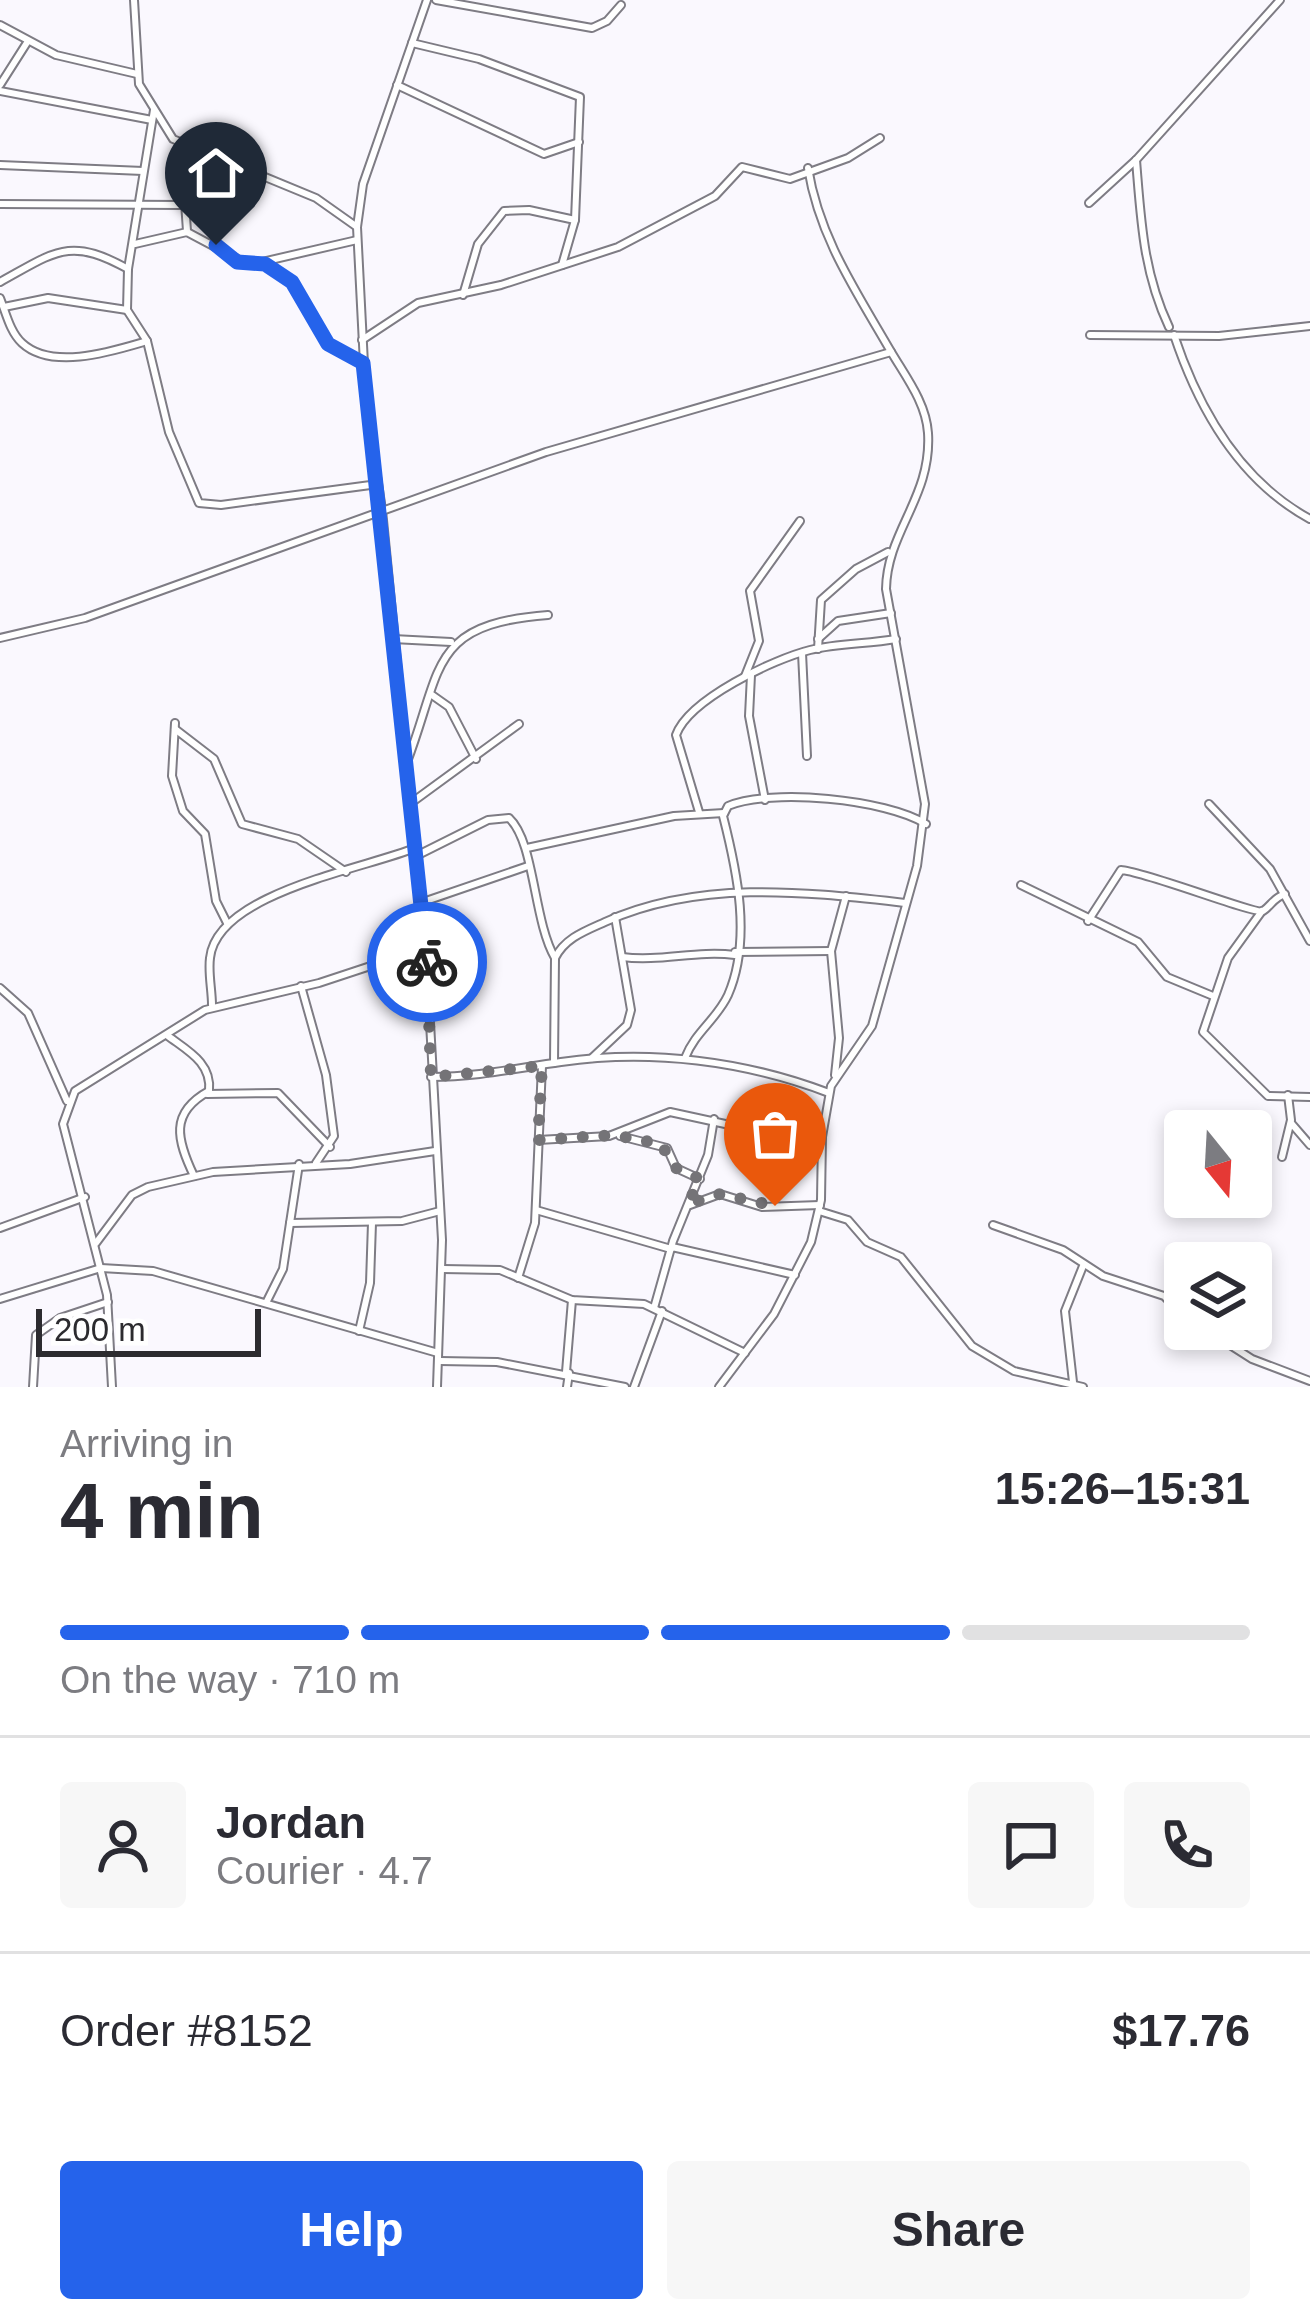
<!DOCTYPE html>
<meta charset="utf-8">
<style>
body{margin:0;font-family:Arial,sans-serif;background:#f7f7f7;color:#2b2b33;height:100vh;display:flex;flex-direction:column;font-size:45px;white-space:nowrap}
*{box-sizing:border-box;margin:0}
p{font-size:39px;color:#7c7c81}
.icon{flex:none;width:66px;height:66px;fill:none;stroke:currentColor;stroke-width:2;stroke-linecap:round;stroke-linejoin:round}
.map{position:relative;height:1387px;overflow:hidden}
.drawer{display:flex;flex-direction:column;background:#fff;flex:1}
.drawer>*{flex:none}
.needle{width:78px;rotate:162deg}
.controls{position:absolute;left:1164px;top:1110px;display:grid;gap:24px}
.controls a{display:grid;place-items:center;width:108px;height:108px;border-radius:12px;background:#fff;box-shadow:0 6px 18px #0003;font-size:60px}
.scale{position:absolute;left:36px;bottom:30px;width:225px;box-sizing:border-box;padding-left:12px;border:6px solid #2c2b2f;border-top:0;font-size:33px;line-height:42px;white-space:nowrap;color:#2c2b2f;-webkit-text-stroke:9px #fff;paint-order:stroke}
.pin{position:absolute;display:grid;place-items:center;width:102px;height:102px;color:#fff;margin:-123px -51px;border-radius:50% 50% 50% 0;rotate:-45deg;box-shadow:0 0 12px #0007}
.pin .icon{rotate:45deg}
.courier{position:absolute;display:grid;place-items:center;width:120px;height:120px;margin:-60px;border:9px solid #2563eb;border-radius:50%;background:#fff;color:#222;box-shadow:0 3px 15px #0007}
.overview em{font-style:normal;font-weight:700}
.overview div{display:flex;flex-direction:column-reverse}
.overview{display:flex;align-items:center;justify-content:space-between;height:204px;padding:0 60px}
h1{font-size:78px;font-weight:700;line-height:90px}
.bar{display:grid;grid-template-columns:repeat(4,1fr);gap:18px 12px;align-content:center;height:144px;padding:0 60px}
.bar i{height:15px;border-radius:9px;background:#e1e1e2}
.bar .selected{background:#2563eb}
.bar p{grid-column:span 4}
.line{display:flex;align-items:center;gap:30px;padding:0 60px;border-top:3px solid #e1e1e2}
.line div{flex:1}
.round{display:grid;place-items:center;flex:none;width:126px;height:126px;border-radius:12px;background:#f7f7f7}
.primary-button{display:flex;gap:24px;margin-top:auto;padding:24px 60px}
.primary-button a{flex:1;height:138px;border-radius:12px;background:#2563eb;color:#fff;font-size:48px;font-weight:700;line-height:138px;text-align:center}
.primary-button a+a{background:#f7f7f7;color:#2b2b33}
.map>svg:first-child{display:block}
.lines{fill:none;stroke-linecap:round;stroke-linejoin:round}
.street-casing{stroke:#7e7c84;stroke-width:10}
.street{stroke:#fff;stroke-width:6}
.done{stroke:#747377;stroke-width:12;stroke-dasharray:0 21.6}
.route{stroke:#2563eb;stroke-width:15}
</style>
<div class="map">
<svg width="1310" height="1387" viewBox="0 0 1310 1387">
<rect width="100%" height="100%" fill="#faf8fe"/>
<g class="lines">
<g class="street-casing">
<g id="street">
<path d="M134 0 139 84 173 139 316 198 357 227"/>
<path d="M427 0 363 184 357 227 366 403 382 510 427 968 442 1240 437 1387"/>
<path d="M436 0 592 28 607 21 621 5"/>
<path d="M0 25 56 55 137 74"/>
<path d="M412 43 479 59 580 97 575 220 562 265"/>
<path d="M0 85 28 41"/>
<path d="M397 85 544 154 579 142"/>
<path d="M0 91 152 120"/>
<path d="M154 110 128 269 127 310 147 341 169 432 199 503 221 505 378 484"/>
<path d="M181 145 187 231"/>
<path d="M1136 160C1141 220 1143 272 1169 327"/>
<path d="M0 165 143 171"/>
<path d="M1089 203 1136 160 1280 0"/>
<path d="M0 204 183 205"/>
<path d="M135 244 187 232 249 265 357 240"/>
<path d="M265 264 292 282 328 344 363 363"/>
<path d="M0 282C55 252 69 236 128 269"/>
<path d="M463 295 478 244 504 211 529 210 575 220"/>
<path d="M0 298C6 313 10 332 22 343 52 371 113 351 147 341"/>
<path d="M4 307 48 298 127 310"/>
<path d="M1090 335 1219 336 1310 326"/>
<path d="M1174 335C1199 410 1240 481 1310 519"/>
<path d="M362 340 418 303 501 285 618 247 715 196 742 167 790 179 848 158 880 138"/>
<path d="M0 638 85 618 546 452 891 352"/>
<path d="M393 639 451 642"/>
<path d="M818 639 838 621 891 613"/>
<path d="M818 649 821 600 856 569 888 552"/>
<path d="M802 653 807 756"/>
<path d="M751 675 749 716 765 800"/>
<path d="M745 676 759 641 750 591 800 521"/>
<path d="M432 695 449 707 476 759"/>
<path d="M175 723 172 776 183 811 205 834 216 901 227 923"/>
<path d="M175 729 214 759 242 824 298 839 346 872"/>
<path d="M407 762C443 667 429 624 548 615"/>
<path d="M411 803 519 724"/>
<path d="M1209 804 1270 869 1310 941"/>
<path d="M699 812 676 735C689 699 774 659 810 650 838 643 868 644 896 639"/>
<path d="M527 848 674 816 724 813"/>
<path d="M416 856 488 820 509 818C535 842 533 920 555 958"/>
<path d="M1021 885 1138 942 1167 977 1213 996"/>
<path d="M420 903 528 866"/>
<path d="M1262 911 1228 958 1203 1032 1268 1096 1310 1097"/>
<path d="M1088 921 1121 870C1144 871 1256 915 1263 911 1271 906 1273 898 1285 894"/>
<path d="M735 952 831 951"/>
<path d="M622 957C661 962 696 950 735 955"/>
<path d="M388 959 428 1013"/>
<path d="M301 986 326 1075 334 1136 316 1163"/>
<path d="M0 988 28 1013 67 1101"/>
<path d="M212 1005C212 990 208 973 210 958 217 893 363 869 415 848"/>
<path d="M168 1036C188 1051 212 1063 209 1091 169 1113 177 1140 194 1176"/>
<path d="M592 1058 627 1025 631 1010 615 917"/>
<path d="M685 1058C695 1032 717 1019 728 995 752 940 737 871 723 816L728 806C771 788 886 799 926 824"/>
<path d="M554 1063 555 958C565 938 585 931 605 922 700 879 806 892 906 903"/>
<path d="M835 1075 839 1038 831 951 846 896"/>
<path d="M431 1077C477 1077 517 1068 561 1062 651 1049 745 1061 829 1093"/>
<path d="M207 1094 278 1093 330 1147"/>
<path d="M1291 1123 1310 1145"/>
<path d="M620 1136 667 1148 676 1168 700 1179"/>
<path d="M538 1140 609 1136 670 1112 762 1132 822 1137"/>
<path d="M1282 1157 1291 1120 1288 1095"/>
<path d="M690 1205 720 1194 762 1207 820 1205"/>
<path d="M536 1210 671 1249"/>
<path d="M819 1211 848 1220 867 1242 901 1257 972 1346 1014 1371 1083 1387"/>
<path d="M290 1223 402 1221 440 1211"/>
<path d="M993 1225 1063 1250 1103 1276 1164 1296 1185 1317"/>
<path d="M0 1228 85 1197"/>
<path d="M96 1243 132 1195 148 1187 213 1172 350 1164 435 1151"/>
<path d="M672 1247 795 1275"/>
<path d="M443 1269 500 1270 572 1300 644 1304 745 1353"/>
<path d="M518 1278 535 1223 542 1066"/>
<path d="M0 1299 101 1268 153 1271 438 1353"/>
<path d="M267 1301 283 1269 299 1164"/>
<path d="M654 1308 673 1241 708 1155 714 1119"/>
<path d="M1205 1329 1252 1359 1310 1381"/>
<path d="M359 1331 370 1283 372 1223"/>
<path d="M440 1361 497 1362 625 1387"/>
<path d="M566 1372 572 1300"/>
<path d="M1073 1382 1065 1311 1083 1266"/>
<path d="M33 1387 36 1335 60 1318 108 1302"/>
<path d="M112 1387 107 1295 63 1124 75 1091 205 1010 319 983 425 948"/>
<path d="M567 1387 569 1373"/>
<path d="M634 1387 662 1311"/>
<path d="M719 1387 774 1314 811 1242 821 1200 822 1137 831 1086 872 1026 917 866 925 804 886 589C887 531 932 497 928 433 926 402 905 376 890 350 856 291 819 237 808 168"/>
</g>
</g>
<use href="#street" class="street"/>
</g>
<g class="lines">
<path class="done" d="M427 962 431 1077 542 1066 538 1140 614 1135 661 1144 676 1168 700 1179 688 1204 720 1194 775 1206"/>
<path class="route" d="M216 245 237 262 265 264 292 282 328 344 363 363 427 962"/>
</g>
</svg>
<div class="controls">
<a><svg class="needle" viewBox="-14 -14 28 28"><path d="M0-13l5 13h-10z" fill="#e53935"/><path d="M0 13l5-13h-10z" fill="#7c7c81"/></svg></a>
<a><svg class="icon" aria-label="layers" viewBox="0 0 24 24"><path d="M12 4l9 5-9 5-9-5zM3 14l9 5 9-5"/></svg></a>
</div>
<div class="scale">200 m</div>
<div class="pin" style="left:775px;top:1206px;background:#ea580c"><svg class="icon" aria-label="bag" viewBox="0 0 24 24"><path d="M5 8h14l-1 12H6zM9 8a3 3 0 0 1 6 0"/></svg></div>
<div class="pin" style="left:216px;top:245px;background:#1f2937"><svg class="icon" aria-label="home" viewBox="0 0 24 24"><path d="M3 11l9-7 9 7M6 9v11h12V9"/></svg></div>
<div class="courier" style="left:427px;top:962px"><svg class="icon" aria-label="bike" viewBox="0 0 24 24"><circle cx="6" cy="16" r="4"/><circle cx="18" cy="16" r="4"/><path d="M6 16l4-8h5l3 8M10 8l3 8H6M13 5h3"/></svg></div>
</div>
<section class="drawer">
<div class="overview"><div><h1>4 min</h1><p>Arriving in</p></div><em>15:26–15:31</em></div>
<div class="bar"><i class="selected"></i><i class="selected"></i><i class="selected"></i><i></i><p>On the way · 710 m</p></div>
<div class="line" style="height:216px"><a class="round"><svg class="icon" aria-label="person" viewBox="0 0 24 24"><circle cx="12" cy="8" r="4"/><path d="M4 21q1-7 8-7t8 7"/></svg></a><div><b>Jordan</b><p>Courier · 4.7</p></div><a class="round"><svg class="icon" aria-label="chat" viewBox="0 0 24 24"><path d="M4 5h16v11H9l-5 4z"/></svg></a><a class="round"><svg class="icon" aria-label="phone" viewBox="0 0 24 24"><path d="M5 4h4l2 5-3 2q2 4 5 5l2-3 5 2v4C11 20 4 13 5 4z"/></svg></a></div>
<div class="line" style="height:156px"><div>Order #8152</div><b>$17.76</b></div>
<div class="primary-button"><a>Help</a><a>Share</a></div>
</section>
